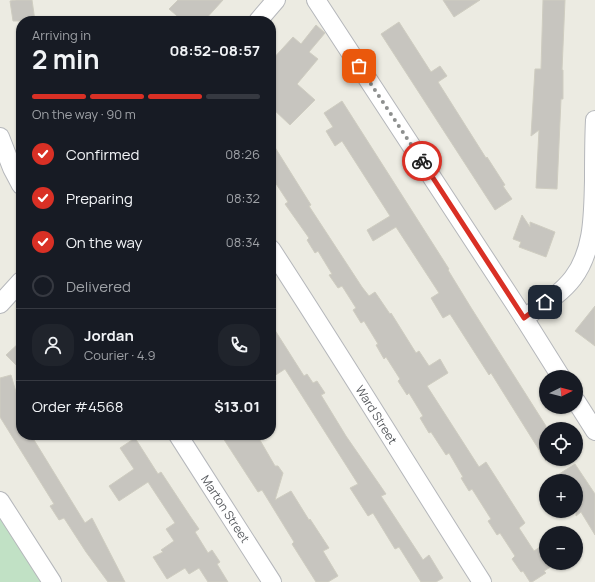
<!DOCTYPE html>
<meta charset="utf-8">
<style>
body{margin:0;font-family:Manrope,sans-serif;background:#20242c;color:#f1f3f6;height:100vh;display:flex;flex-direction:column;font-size:15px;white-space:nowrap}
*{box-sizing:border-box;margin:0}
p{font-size:13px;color:#9ea1a6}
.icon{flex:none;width:22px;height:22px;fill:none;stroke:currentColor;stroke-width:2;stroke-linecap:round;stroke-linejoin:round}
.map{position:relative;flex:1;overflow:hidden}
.side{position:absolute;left:16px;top:16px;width:260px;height:424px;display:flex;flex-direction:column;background:#171b24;border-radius:16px;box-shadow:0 1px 3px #0004}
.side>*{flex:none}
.needle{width:26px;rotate:84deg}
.buttons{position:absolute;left:539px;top:370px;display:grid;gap:8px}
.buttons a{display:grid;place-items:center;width:44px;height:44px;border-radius:50%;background:#171b24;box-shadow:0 1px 3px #0004;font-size:20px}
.pin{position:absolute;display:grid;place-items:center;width:34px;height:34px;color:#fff;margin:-17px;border-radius:8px;box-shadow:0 2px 6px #0006}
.courier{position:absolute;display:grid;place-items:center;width:40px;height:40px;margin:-20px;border:3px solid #d93025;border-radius:50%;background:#fff;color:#222;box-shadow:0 1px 5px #0007}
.headline em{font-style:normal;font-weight:700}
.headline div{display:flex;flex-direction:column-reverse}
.headline{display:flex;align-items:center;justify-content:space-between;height:68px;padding:0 16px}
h1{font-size:26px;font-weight:700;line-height:30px}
.bar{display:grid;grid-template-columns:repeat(4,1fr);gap:6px 4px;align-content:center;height:48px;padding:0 16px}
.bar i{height:5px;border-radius:3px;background:#363941}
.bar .active{background:#d93025}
.bar p{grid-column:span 4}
.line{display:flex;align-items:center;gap:10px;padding:0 16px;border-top:1px solid #363941}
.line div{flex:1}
.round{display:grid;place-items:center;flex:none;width:42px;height:42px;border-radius:16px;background:#20242c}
ol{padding:0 16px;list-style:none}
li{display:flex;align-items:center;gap:12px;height:44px}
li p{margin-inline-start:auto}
li .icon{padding:4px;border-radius:50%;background:#d93025;color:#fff;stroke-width:4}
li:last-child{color:#9ea1a6}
li i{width:22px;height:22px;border:2px solid #363941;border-radius:50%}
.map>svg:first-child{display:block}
.green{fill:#c1e1c5}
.building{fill:#c7c5bf;stroke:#cfcdc1}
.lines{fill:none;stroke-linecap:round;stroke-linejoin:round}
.street-casing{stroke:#b5b7bb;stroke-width:20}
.street{stroke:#fff;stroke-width:18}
.done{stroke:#8d8f8e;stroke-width:4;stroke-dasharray:0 7.2}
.route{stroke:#d93025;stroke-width:5}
.labels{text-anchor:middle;stroke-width:3;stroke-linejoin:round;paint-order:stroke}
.street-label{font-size:12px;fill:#5a5d61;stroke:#fff}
</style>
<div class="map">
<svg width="595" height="582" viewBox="0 0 595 582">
<rect width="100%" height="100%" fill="#ecebe2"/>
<path class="green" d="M0 500 50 582H0Z"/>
<g class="building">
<path d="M16 0H32L35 21H13L10 1Z"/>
<path d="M178 0H223L204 21H183L169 9Z"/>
<path d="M443 0H480L454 17Z"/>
<path d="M543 0H565L562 70H563V99H561L557 189 536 188 539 130 531 136 535 69H541Z"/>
<path d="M399 22 431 72 440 66 447 76 438 82 486 158 487 157 505 185 503 186 512 199 495 210 381 34Z"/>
<path d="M316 25 325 33 309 52 318 59 297 84 315 100 290 125 271 107V61L293 37 301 44Z"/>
<path d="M342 101 449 269 448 270 470 306 546 426V461L491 373 489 375 450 314 443 318 431 298 439 293 396 227 373 241 367 230 390 216 342 141 335 146 326 131 333 127 324 113Z"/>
<path d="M271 141 311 205 309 206 362 287 369 296 375 292 390 314 391 313 416 353 419 351 429 366 440 359 448 373 427 386 479 467 486 462 525 523 519 528 534 551 540 547 546 557V563H550L552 566 544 571 546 573 532 582H530L523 571 521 572 512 559 515 556 500 533 497 535 488 521 491 519 472 489 469 491 461 478 463 477 449 453 446 455 431 432 429 433 420 418 423 416 409 393 407 395 398 381 400 379 386 357 384 359 376 345 378 344 364 321 361 323 353 310 356 308 342 286 338 288 329 275 332 274 318 251 315 253 307 240 309 238 285 204 288 202 271 176Z"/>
<path d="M522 215 530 227V222L555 232 546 257 519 247 521 242 513 239Z"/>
<path d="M595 306V346L575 331Z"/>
<path d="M271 324 304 376 307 374 313 383 317 381 325 393 321 395 346 436 386 494 381 496 423 560 429 555 443 578 436 582H421L399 547 395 549 373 513 368 516 350 488 358 484 285 369 271 378Z"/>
<path d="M21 341V370L6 355Z"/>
<path d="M11 375 21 409V435H31L85 523 92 518 125 582H108L86 552 64 518 59 520 50 506 54 504 0 417V378Z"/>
<path d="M221 435H257L275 466H278L283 473 275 500 291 491 309 520 310 519 329 548 323 551 338 576 328 582H316L292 544 294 542 262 490 258 492Z"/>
<path d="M135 438 158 474 161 472 190 516 199 529 195 532 208 553 212 550 220 562 217 564 228 582H208L199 568 189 574 185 568 167 579 153 557 163 552 161 550 174 541 166 529 175 523 148 482 119 501 109 486 134 469 120 448Z"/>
<path d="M575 464 595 494V535L581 512 576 516V481H548Z"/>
</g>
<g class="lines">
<g class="street-casing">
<g id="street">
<path d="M316 0 524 318 561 377"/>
<path d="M258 21 276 0"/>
<path d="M0 137 12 168 21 185"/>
<path d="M271 249C343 359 411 471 482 582"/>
<path d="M0 304 21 281"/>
<path d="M524 318C541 306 561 294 573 278 594 250 593 214 594 181 594 161 594 141 595 120"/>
<path d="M576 401 595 431"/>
<path d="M178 435 272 582"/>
<path d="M0 501 52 582"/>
</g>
</g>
<use href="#street" class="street"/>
</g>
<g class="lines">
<path class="done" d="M359 66 422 161"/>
<path class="route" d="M422 161 524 318 545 302"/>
</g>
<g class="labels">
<g class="street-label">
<text transform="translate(376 415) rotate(58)" y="4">Ward Street</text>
<text transform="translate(225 509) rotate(57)" y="4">Marton Street</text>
</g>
</g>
</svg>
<div class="buttons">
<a><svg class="needle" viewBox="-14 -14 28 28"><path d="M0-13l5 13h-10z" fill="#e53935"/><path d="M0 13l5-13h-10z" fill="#9ea1a6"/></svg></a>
<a><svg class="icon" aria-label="locate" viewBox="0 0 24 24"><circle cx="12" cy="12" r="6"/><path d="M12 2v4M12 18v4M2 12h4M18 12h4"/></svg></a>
<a>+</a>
<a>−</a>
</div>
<div class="pin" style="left:359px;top:66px;background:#ea580c"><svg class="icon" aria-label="bag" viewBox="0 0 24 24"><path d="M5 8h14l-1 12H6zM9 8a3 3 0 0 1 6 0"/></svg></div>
<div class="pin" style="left:545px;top:302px;background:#1f2937"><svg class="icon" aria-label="home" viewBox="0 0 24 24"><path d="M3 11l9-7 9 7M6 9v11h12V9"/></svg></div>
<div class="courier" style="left:422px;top:161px"><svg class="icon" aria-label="bike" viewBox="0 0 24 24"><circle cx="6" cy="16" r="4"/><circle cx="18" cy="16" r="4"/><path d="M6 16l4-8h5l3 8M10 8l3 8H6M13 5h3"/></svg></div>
<section class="side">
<div class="headline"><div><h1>2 min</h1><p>Arriving in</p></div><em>08:52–08:57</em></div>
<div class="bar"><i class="active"></i><i class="active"></i><i class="active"></i><i></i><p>On the way · 90 m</p></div>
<ol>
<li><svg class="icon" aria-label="check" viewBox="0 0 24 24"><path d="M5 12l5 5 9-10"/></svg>Confirmed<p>08:26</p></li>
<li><svg class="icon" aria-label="check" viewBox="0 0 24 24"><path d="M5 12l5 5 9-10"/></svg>Preparing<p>08:32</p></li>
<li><svg class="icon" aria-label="check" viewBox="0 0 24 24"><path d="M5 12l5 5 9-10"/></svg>On the way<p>08:34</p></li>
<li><i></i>Delivered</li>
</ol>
<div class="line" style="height:72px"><a class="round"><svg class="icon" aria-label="person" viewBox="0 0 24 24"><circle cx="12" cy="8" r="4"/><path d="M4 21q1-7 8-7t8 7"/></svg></a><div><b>Jordan</b><p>Courier · 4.9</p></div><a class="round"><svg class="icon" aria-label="phone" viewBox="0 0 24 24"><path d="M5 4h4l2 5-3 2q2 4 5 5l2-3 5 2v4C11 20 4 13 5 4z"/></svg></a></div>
<div class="line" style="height:52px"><div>Order #4568</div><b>$13.01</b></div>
</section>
</div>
